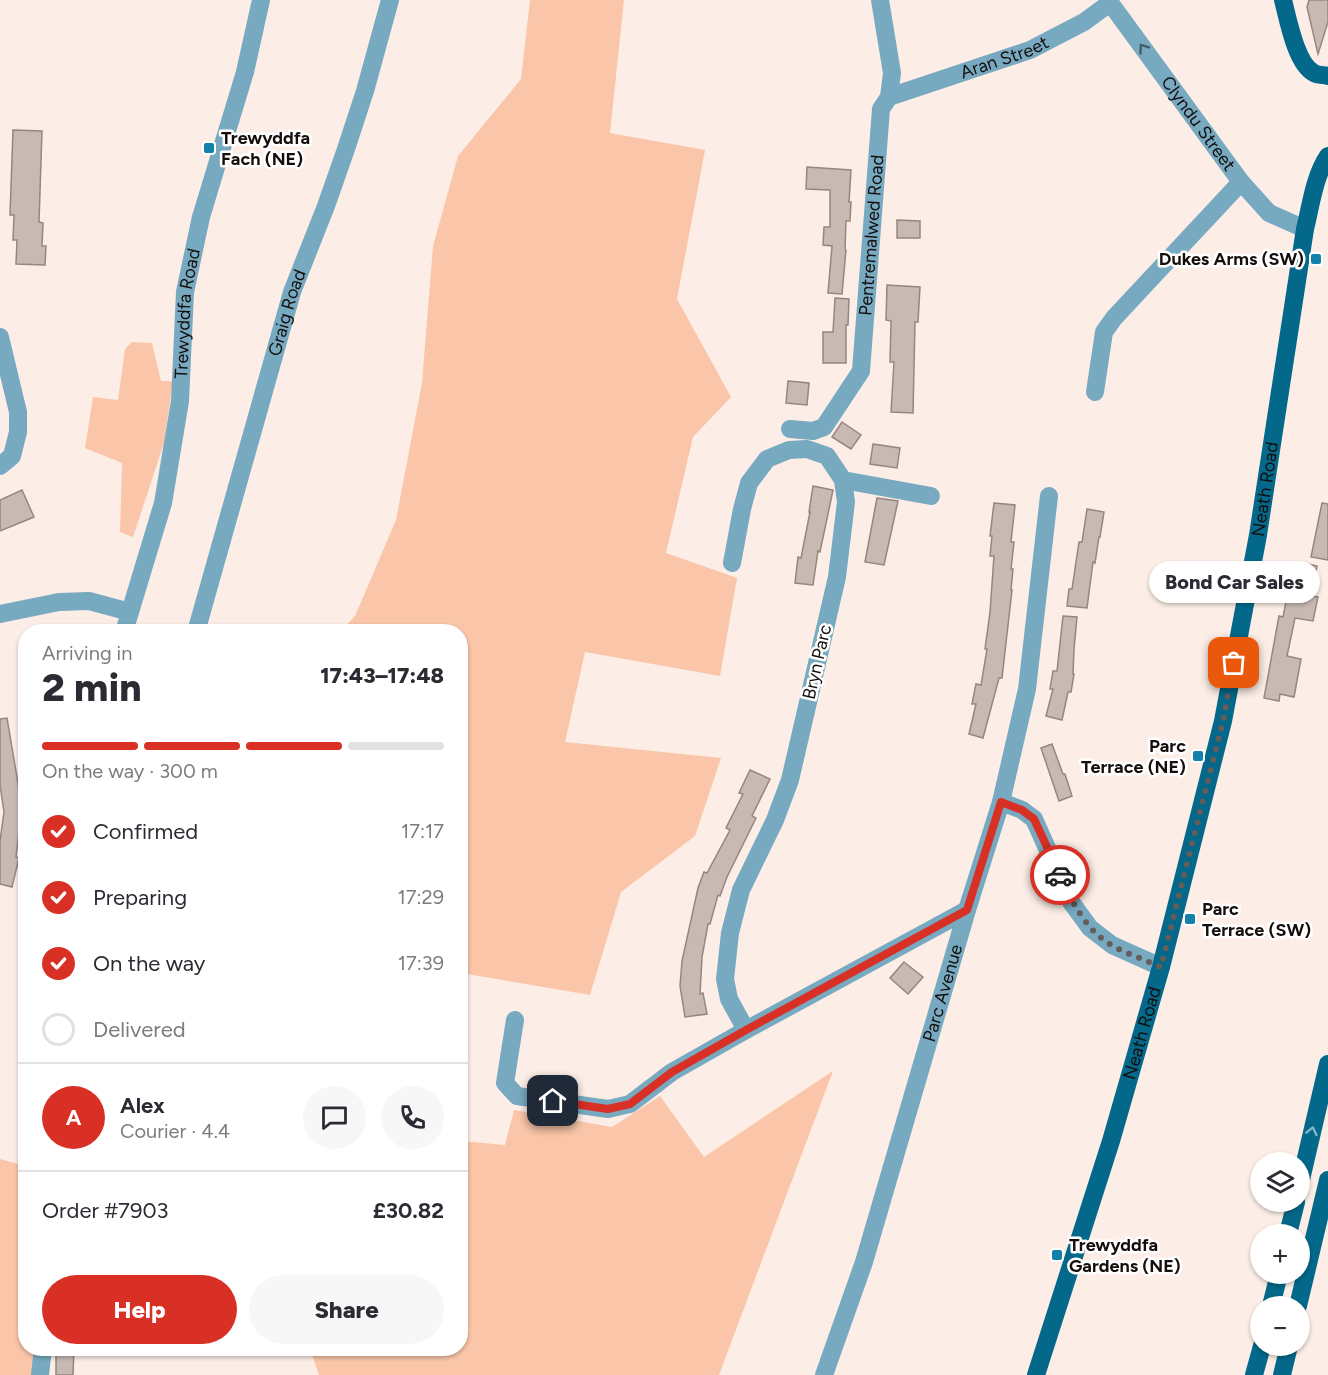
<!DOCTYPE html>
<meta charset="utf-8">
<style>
body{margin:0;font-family:Figtree,sans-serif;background:#f7f7f7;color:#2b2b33;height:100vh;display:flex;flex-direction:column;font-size:22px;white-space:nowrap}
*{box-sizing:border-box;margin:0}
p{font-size:20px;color:#7c7c81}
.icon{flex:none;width:33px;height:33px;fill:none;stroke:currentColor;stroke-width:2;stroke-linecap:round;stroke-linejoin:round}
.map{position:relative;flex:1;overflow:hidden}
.drawer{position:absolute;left:18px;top:624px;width:450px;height:732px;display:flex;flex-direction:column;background:#fff;border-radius:24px;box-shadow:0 2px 4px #0004}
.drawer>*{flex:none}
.controls{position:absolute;left:1250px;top:1152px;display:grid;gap:12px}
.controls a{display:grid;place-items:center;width:60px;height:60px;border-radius:50%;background:#fff;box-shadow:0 2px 4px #0004;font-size:30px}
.pin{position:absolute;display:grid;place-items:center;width:51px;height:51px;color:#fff;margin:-26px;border-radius:12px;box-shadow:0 3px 9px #0006}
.courier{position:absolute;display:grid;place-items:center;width:60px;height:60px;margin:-30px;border:4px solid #d93025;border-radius:50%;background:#fff;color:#222;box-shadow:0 2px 8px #0007}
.bubble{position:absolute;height:42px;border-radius:21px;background:#fff;box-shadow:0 2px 4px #0004;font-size:20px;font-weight:800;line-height:42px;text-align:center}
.summary em{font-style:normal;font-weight:800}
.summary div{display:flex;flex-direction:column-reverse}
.summary{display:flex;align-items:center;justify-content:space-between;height:102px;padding:0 24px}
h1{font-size:39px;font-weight:800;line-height:45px}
.bar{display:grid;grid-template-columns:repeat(4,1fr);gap:9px 6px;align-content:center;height:72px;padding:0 24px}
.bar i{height:8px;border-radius:4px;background:#e1e1e2}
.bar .on{background:#d93025}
.bar p{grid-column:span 4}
.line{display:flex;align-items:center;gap:15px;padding:0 24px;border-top:2px solid #e1e1e2}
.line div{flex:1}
.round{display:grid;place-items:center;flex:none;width:63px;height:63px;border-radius:32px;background:#f7f7f7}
ol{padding:0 24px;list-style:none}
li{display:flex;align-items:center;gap:18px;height:66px}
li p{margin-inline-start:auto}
li .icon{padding:6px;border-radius:50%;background:#d93025;color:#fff;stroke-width:4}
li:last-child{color:#7c7c81}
li i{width:33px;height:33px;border:3px solid #e1e1e2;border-radius:50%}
.primary-button{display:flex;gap:12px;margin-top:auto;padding:12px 24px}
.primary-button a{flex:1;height:69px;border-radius:36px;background:#d93025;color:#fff;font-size:24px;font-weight:800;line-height:69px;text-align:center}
.primary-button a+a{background:#f7f7f7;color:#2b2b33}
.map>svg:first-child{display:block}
.green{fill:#fac5a8}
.building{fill:#c8bab2;stroke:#958780;stroke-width:1.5}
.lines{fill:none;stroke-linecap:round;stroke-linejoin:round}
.minor{stroke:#77a9c1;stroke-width:18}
.major{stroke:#03688a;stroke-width:18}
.oneway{stroke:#465c67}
.oneway2{stroke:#81b4c4}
.done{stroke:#655d59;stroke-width:6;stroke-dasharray:0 10.8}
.route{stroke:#d93025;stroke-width:8}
.poi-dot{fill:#1381a9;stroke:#fff;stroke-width:2}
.labels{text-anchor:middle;stroke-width:5;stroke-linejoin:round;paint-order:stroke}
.street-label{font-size:18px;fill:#140f0d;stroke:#fff}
.poi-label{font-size:18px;font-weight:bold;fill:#140f0d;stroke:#fff;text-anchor:start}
</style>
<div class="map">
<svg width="1328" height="1375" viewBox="0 0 1328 1375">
<rect width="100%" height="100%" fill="#fceee6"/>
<g class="green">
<path d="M530 0H624L610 133 705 150 677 299 731 397 693 437 666 553 737 578 720 676 585 652 565 742 721 758 695 836 621 892 590 995 461 973 460 632 341 631 355 616 396 520 422 383 433 246 458 156 521 79Z"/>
<path d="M132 342 152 343 161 381H173L164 443 133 537 120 532 122 463 85 448 93 397 118 400 125 349Z"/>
<path d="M833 1071 719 1375H319L310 1349 460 1348 461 1141 505 1145 514 1110 612 1127 660 1096 704 1157Z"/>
<path d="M0 1159 25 1166 26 1348 35 1349 32 1375H0Z"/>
</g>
<g class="building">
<path d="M1309 0H1328V22L1318 54 1307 7Z"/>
<path d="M13 130 42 131 39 222 43 223 42 246H46L45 265 16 264 17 240H13L14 215H10Z"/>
<path d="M807 167 851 170 849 202H851L850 221H846L845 249 846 250 842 294 828 293 832 246 823 245 824 227H830V190L806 189Z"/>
<path d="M897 220 920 221V238H897Z"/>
<path d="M887 285 920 287 918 322H915L913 413 891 412 894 362H890L891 321 886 320Z"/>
<path d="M835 298 849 299 848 325H846V363H823V332H833Z"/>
<path d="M788 381 809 383 807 405 786 403Z"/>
<path d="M842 422 861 435 851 449 832 437Z"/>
<path d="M873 444 900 448 897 468 870 464Z"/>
<path d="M813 486 833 490 820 552 818 551 813 585 795 583 798 557 801 558 810 512H809Z"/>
<path d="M22 490 34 517 0 531V500Z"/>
<path d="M877 498 898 501 884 565 865 562Z"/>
<path d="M994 503 1015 505 1011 542H1014L1011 569H1013L1011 590H1012L1002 678H999L983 738 969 734 976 704H972L976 684 981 685 987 649H985L990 612 994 556H990L992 536H990Z"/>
<path d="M1322 503 1328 504V560L1311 557Z"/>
<path d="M1087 509 1104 512 1100 537H1099L1095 563 1093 562 1087 608 1067 606 1069 589H1072L1079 542H1082Z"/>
<path d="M1298 562 1317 566 1311 596 1318 597 1313 621 1295 618 1287 656 1301 659 1294 697 1280 694 1279 701 1264 698 1279 616 1283 617 1288 592 1292 593Z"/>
<path d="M1063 616 1077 617 1074 649 1073 674H1074L1071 692H1068L1062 720 1046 716 1053 689H1050L1053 671H1057Z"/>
<path d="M7 718 22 807 16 857 19 858 12 887 0 884V841L4 812 0 785V719Z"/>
<path d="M1052 744 1063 774H1065L1072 796 1059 801 1041 748Z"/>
<path d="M750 770 770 779 752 816 756 818 727 877 720 896 718 895 710 924H708L702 957 700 994 703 993 707 1014 685 1017 680 986 682 961 698 888 704 872 707 873 730 830 726 828 743 794 739 793Z"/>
<path d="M904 962 923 977 908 994 890 978Z"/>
<path d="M60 1348H74L73 1375H56V1354H59Z"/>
</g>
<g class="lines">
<g class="minor">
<path id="s1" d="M1108 0 1241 182 1269 213 1305 229"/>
<path id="s2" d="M889 97 1030 50 1084 22 1110 3"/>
<path d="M0 337 18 412V432L12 456 0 466"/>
<path d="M1095 392 1104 332 1114 318 1241 182"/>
<path id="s3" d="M790 429 813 431 824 427 861 371 881 109 889 97 892 73 880 0"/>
<path d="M843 480 931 496"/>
<path d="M732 563 742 509 749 483 767 459 789 450 807 449 827 456 843 480 846 502 837 577 790 780 775 820 741 890 730 933 725 979 729 999 746 1030"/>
<path d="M0 614 59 602 89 601 130 612"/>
<path id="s4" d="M124 632 163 503 180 401 185 292 201 217 245 72 261 0"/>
<path id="s5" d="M196 632 292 292 326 206 346 149 365 91 390 0"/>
<path d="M1001 802 1022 810 1034 819 1071 902 1090 928 1112 945 1161 967"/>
<path d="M515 1020 505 1083 517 1096 608 1109 630 1104 672 1072 746 1030 967 910"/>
<path d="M40 1375 43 1348"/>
<path id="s6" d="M824 1375 864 1262 967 910 1001 802 1027 689 1049 496"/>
</g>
<g class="major">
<path d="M1283 0C1288 19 1296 64 1314 73 1317 75 1324 75 1328 76"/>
<path d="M1299 1188 1328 1064"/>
<path d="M1288 1234 1296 1202"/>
<path d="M1271 1306 1279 1274"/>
<path d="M1298 1306 1328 1180"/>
<path id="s7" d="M1036 1375 1111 1141 1161 967 1223 721 1258 535 1305 229C1311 205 1314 177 1328 156"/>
<path d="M1254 1375 1262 1346"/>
<path d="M1282 1375 1289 1346"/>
</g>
</g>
<defs><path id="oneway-chevron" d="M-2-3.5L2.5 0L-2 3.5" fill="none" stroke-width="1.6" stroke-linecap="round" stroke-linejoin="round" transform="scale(1.5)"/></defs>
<use class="oneway" href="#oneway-chevron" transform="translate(1143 48) rotate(-126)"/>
<use class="oneway2" href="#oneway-chevron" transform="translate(1312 1131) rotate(-77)"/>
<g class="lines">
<path class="done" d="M1060 875C1072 902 1086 931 1113 946 1128 954 1145 960 1161 967L1223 721 1234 663"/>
<path class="route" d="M553 1101 608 1109 630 1104 672 1072 746 1030 967 910 1001 802 1022 810 1034 819 1060 875"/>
</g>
<g class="poi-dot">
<rect x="203" y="142" width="12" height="12" rx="3"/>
<rect x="1310" y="253" width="12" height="12" rx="3"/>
<rect x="1192" y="750" width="12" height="12" rx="3"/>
<rect x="1184" y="913" width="12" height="12" rx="3"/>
<rect x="1051" y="1249" width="12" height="12" rx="3"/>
</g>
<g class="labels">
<g class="street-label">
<text dy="6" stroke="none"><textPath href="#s2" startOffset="122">Aran Street</textPath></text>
<text dy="6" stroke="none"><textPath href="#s1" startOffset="153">Clyndu Street</textPath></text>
<text dy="6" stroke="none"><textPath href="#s3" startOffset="238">Pentremalwed Road</textPath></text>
<text dy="6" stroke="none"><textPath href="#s5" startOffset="332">Graig Road</textPath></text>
<text dy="6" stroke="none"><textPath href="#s4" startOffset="326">Trewyddfa Road</textPath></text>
<text dy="6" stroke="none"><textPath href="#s7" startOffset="916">Neath Road</textPath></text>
<text transform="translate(817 662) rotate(-77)" y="6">Bryn Parc</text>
<text dy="6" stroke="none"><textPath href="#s6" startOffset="400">Parc Avenue</textPath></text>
<text dy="6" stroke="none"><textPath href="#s7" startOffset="358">Neath Road</textPath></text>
</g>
<g class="poi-label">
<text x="221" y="144">Trewyddfa<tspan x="221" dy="21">Fach (NE)</tspan></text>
<text x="1304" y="265" text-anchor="end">Dukes Arms (SW)</text>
<text x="1186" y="752" text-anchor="end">Parc<tspan x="1186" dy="21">Terrace (NE)</tspan></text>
<text x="1202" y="915">Parc<tspan x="1202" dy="21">Terrace (SW)</tspan></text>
<text x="1069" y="1251">Trewyddfa<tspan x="1069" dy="21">Gardens (NE)</tspan></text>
</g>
</g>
</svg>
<div class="controls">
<a><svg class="icon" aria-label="layers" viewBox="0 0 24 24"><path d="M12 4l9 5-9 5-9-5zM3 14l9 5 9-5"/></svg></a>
<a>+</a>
<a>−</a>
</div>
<div class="pin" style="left:1234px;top:663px;background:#ea580c"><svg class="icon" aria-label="bag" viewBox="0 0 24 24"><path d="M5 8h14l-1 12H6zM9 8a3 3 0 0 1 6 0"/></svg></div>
<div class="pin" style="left:553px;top:1101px;background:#1f2937"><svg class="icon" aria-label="home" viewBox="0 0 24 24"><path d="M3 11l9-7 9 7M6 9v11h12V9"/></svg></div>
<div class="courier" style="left:1060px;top:875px"><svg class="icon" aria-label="car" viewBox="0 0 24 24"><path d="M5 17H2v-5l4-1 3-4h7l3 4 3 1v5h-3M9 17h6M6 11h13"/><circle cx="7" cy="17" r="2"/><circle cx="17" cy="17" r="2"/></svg></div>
<div class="bubble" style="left:1149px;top:561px;width:171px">Bond Car Sales</div>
<section class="drawer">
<div class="summary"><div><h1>2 min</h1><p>Arriving in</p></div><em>17:43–17:48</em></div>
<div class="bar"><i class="on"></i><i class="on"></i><i class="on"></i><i></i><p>On the way · 300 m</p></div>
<ol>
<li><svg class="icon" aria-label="check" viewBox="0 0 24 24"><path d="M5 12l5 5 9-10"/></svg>Confirmed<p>17:17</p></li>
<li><svg class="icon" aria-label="check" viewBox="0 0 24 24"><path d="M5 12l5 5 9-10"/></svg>Preparing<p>17:29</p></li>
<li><svg class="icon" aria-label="check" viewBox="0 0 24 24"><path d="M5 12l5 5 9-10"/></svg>On the way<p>17:39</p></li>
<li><i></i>Delivered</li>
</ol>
<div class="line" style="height:108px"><b class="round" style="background:#d93025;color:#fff">A</b><div><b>Alex</b><p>Courier · 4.4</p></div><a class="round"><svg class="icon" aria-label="chat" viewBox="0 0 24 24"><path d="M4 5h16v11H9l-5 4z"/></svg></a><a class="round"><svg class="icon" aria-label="phone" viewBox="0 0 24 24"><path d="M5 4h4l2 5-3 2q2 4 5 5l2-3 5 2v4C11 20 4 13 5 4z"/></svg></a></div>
<div class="line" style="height:78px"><div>Order #7903</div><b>£30.82</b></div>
<div class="primary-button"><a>Help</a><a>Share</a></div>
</section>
</div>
